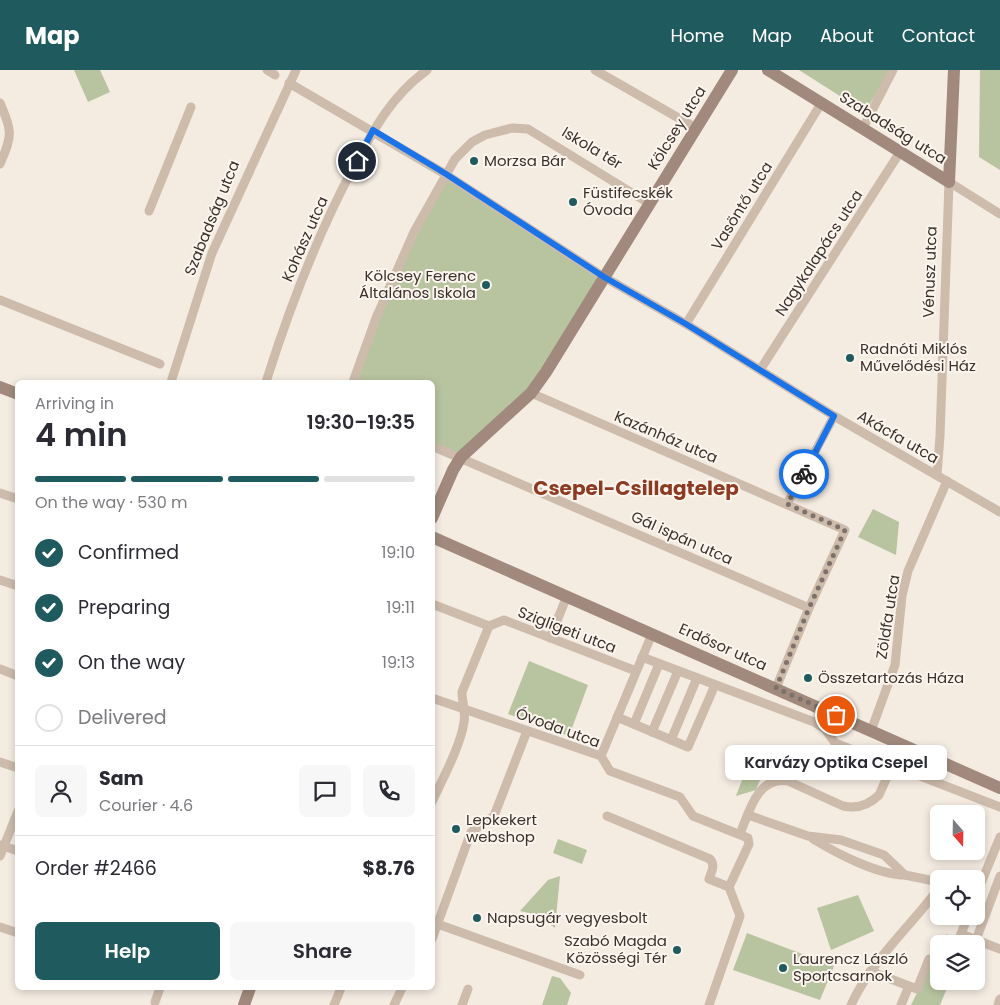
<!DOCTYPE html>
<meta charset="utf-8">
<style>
body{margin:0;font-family:Poppins,sans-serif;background:#f7f7f7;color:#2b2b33;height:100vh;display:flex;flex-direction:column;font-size:19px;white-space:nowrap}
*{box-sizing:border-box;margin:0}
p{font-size:16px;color:#7c7c81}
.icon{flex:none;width:28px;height:28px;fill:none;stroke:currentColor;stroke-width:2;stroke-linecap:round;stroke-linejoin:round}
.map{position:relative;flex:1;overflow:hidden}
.panel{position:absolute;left:15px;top:310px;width:420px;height:610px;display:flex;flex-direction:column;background:#fff;border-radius:8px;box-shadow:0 2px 8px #0003}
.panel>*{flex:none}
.needle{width:32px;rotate:160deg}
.buttons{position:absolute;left:930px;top:735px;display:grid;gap:10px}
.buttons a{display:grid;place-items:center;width:55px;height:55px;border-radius:8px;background:#fff;box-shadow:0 2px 8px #0003;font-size:25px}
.pin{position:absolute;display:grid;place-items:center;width:42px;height:42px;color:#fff;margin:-21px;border:2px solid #fff;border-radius:50%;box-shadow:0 1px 5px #0007}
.courier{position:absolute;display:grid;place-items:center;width:50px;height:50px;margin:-25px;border:4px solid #1a73e8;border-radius:50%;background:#fff;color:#222;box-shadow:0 1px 6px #0007}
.bubble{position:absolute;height:35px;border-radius:8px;background:#fff;box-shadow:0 2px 8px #0003;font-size:16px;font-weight:600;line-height:35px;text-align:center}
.head em{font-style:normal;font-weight:600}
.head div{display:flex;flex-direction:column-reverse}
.head{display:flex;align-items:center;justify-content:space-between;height:85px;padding:0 20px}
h1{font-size:32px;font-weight:600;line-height:38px}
.bar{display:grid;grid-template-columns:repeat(4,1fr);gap:8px 5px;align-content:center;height:60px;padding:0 20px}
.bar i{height:6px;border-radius:4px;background:#e1e1e2}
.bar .on{background:#1f5a5e}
.bar p{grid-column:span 4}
.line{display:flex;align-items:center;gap:12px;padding:0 20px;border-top:1px solid #e1e1e2}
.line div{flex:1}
.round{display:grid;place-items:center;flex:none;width:52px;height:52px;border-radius:8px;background:#f7f7f7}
ol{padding:0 20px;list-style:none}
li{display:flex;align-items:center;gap:15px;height:55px}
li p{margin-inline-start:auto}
li .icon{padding:5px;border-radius:50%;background:#1f5a5e;color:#fff;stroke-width:4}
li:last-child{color:#7c7c81}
li i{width:28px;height:28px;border:2px solid #e1e1e2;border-radius:50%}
.button{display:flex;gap:10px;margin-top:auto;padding:10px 20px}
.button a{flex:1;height:58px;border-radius:8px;background:#1f5a5e;color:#fff;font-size:20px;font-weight:600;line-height:58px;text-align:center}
.button a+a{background:#f7f7f7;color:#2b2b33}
header{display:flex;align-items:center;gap:30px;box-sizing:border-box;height:70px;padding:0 25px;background:#1f5a5e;color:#fff}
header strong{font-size:24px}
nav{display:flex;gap:28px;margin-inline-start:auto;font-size:18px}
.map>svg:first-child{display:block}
.green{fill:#b8c4a0}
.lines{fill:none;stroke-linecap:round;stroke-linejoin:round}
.street{stroke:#cdbbac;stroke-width:9}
.secondary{stroke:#a18a7d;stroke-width:12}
.done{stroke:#7c716b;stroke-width:5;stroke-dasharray:0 9}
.route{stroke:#1a73e8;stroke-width:6}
.poi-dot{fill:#1f5a5e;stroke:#fbf5ee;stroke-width:2}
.labels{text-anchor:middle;stroke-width:4;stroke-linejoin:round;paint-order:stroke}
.street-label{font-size:15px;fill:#3b302b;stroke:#fbf5ee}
.poi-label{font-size:15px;fill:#3b302b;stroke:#fbf5ee;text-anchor:start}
.district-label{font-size:20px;font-weight:bold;fill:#8c3b22;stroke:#fbf5ee}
</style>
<header>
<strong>Map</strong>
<nav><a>Home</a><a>Map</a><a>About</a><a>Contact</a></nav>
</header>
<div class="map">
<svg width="1000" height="935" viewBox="0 0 1000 935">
<rect width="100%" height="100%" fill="#f4ebe1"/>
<g class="green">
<path d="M74 0H100L110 22 88 32Z"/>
<path d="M799 0H890L865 42Z"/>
<path d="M980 0H1000V100L979 87Z"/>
<path d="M445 104 604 207 546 302 461 387 433 376 432 312H353L376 248Z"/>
<path d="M873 439 899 452 896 485 858 467Z"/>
<path d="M529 591 588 615 569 666 508 644Z"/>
<path d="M747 697 764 700 756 720 736 726Z"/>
<path d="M558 769 587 780 582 794 553 783Z"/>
<path d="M560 806 555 858 538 845 520 841 548 810Z"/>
<path d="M858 825 874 861 831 880 817 838Z"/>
<path d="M747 863 834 896 820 930 733 900Z"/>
<path d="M932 893H939V911H950L940 935H911Z"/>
<path d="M552 906 560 908 571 923 567 935H542Z"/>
</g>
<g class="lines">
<g class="street">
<path d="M267 0 275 5"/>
<path d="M595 0 696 58"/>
<path d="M289 13 445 104 604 207 686 254 834 346 1000 442"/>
<path d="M0 33C12 62 13 64 0 94"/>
<path d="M863 58 893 0"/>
<path d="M949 112 1000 144"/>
<path d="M149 141 191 37"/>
<path d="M0 230 160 294"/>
<path d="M686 254 822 32"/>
<path d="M760 300 900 82"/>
<path d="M171 312 212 183 296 0"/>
<path d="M266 312C289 239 316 168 352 100 373 61 390 27 427 0"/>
<path d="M353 312 376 248 414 162 455 89 472 72 485 65 512 58 528 59 650 134"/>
<path d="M531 323 845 460 809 538 776 618"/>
<path d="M432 376 809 538"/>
<path d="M937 405 940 366 949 112"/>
<path d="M0 423 18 429"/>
<path d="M787 434 834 346"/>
<path d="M0 510 18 516"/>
<path d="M432 534 489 556 504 550 636 601"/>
<path d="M550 568 567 526"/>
<path d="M642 587 814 652 825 659 835 673 1000 737"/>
<path d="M0 599 18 606"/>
<path d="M432 628 601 686 610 701 680 727 693 746 748 768 749 774 729 817 740 846 709 935"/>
<path d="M617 647 688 677 715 615"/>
<path d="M634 654 659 594"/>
<path d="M871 661 895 595 902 526 908 501 947 411"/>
<path d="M652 662 678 601"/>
<path d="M671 670 697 608"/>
<path d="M601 686 652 564"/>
<path d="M0 692 18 698"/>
<path d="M432 732C442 710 461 675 464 652 466 642 462 632 462 622L489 556"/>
<path d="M748 745 808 766 841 770 884 785 905 805 939 812"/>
<path d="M607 746 710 789C716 796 711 802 709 809L729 817"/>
<path d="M740 764C749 742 758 705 788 711L843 736C857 739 869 735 879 725L902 674"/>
<path d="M813 769C836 783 878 805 905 805"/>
<path d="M0 775 18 781"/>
<path d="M0 786 18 741"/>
<path d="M976 819 979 818 1000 767"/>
<path d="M968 846 961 864 1000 879"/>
<path d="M432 852 580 905"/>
<path d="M0 857 18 863"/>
<path d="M432 869 471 762 494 746 527 661"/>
<path d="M976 870 1000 806"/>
<path d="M945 874 947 869 957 873 961 864"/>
<path d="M870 901 909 916"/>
<path d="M155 932 160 918"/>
<path d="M334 935 341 918"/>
<path d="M394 935 402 918"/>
<path d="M462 935 468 919"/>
<path d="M851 935C871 891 910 857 939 818"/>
<path d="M901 935 909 916 917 919 929 889 937 892 939 888"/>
<path d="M998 935 1000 929"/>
</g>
<g class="secondary">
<path d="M768 0 949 112 954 0"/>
<path d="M0 317 18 324"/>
<path d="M432 448 453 400 461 387 531 323 546 302 732 0"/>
<path d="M432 467 1000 718"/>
<path d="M244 935 250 918"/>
</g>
</g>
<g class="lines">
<path class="done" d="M804 404 787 434 845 460 809 538 776 618 836 645"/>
<path class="route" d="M357 91 373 60 446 104 604 207 686 254 834 346 804 404"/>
</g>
<g class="poi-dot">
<circle cx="474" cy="91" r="5"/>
<circle cx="573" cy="132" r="5"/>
<circle cx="486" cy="215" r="5"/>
<circle cx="850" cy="288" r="5"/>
<circle cx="808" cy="608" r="5"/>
<circle cx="456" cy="759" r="5"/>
<circle cx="477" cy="848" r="5"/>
<circle cx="677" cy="880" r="5"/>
<circle cx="783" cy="898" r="5"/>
</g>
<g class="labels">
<g class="street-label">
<text transform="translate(677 58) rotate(-58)" y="5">Kölcsey utca</text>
<text transform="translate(893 58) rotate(32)" y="5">Szabadság utca</text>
<text transform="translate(592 78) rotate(31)" y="5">Iskola tér</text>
<text transform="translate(742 136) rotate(-58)" y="5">Vasöntő utca</text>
<text transform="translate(212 148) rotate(-68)" y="5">Szabadság utca</text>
<text transform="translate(305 169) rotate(-66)" y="5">Kohász utca</text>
<text transform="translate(819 183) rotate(-57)" y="5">Nagykalapács utca</text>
<text transform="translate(930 202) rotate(-88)" y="5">Vénusz utca</text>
<text transform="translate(666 367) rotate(23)" y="5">Kazánház utca</text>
<text transform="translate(898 367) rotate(30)" y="5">Akácfa utca</text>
<text transform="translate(682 468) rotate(24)" y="5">Gál ispán utca</text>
<text transform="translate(888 547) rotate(-81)" y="5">Zöldfa utca</text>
<text transform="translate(567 560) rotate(21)" y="5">Szigligeti utca</text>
<text transform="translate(723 577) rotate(24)" y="5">Erdősor utca</text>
<text transform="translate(558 658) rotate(20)" y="5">Óvoda utca</text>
</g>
<g class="poi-label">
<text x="484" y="96">Morzsa Bár</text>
<text x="583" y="128">Füstifecskék<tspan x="583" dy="17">Óvoda</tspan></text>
<text x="476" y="211" text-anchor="end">Kölcsey Ferenc<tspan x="476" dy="17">Általános Iskola</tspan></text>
<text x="860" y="284">Radnóti Miklós<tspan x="860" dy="17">Művelődési Ház</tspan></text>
<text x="818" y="613">Összetartozás Háza</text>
<text x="466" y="755">Lepkekert<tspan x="466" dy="17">webshop</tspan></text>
<text x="487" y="853">Napsugár vegyesbolt</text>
<text x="667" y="876" text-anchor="end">Szabó Magda<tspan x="667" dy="17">Közösségi Tér</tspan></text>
<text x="793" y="894">Laurencz László<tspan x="793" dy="17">Sportcsarnok</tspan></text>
</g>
<g class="district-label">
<text x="636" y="425">Csepel-Csillagtelep</text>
</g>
</g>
</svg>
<div class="buttons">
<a><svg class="needle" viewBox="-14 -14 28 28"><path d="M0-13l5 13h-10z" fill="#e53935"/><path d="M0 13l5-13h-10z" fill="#7c7c81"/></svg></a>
<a><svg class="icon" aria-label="locate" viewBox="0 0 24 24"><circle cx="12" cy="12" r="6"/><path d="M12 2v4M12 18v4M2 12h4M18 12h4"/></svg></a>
<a><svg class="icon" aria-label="layers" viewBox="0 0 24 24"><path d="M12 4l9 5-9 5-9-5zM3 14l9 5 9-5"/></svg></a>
</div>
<div class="pin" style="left:836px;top:645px;background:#ea580c"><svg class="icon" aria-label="bag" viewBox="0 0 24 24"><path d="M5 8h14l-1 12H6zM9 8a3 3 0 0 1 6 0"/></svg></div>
<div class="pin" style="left:357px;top:91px;background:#1f2937"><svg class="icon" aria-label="home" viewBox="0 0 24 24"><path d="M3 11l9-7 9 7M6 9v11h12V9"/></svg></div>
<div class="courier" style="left:804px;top:404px"><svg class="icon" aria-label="bike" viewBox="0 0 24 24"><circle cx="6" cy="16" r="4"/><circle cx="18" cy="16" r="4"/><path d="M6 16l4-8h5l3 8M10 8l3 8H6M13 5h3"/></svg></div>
<div class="bubble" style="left:725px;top:675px;width:222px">Karvázy Optika Csepel</div>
<section class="panel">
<div class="head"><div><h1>4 min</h1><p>Arriving in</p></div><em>19:30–19:35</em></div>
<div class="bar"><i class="on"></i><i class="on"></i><i class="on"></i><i></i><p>On the way · 530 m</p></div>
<ol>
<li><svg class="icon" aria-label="check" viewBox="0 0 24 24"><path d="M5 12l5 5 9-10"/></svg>Confirmed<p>19:10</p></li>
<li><svg class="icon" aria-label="check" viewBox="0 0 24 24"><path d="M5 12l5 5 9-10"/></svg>Preparing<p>19:11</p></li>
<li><svg class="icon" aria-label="check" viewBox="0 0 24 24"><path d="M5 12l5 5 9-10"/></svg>On the way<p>19:13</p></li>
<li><i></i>Delivered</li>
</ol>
<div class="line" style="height:90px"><a class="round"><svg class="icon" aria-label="person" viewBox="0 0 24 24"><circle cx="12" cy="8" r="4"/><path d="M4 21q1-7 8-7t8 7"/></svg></a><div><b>Sam</b><p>Courier · 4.6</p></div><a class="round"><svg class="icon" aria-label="chat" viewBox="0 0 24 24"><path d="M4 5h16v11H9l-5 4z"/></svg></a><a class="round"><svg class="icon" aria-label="phone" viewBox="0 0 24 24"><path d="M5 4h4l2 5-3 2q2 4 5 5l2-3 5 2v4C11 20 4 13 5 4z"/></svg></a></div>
<div class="line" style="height:65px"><div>Order #2466</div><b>$8.76</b></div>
<div class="button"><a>Help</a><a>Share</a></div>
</section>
</div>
